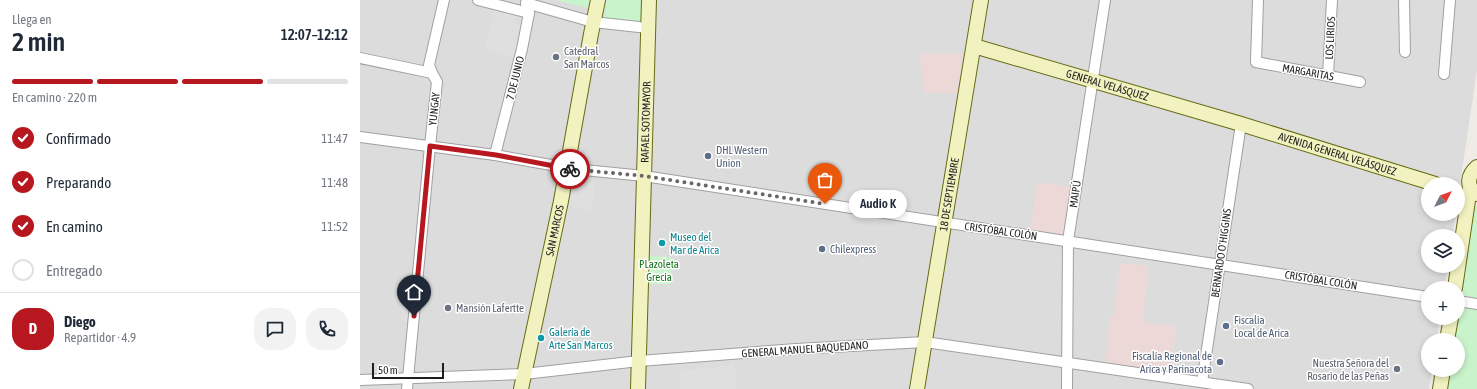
<!DOCTYPE html>
<html lang="es">
<meta charset="utf-8">
<style>
body{margin:0;font-family:"Asap Condensed",sans-serif;background:#f2f2f3;color:#1f2937;height:100vh;display:flex;flex-direction:column;font-size:15px;white-space:nowrap}
*{box-sizing:border-box;margin:0}
p{font-size:13px;color:#747a83}
.icon{flex:none;width:22px;height:22px;fill:none;stroke:currentColor;stroke-width:2;stroke-linecap:round;stroke-linejoin:round}
.map{position:relative;flex:1;overflow:hidden}
.sheet{display:flex;flex-direction:column;background:#fff;width:360px}
.sheet>*{flex:none}
.needle{width:26px;rotate:48deg}
.fabs{position:absolute;left:1061px;top:177px;display:grid;gap:8px}
.fabs a{display:grid;place-items:center;width:44px;height:44px;border-radius:50%;background:#fff;box-shadow:0 2px 6px #0003;font-size:20px}
.scale{position:absolute;left:12px;bottom:10px;width:72px;box-sizing:border-box;padding-left:4px;border:2px solid #1f1f1f;border-top:0;font-size:11px;line-height:14px;white-space:nowrap;color:#1f1f1f;-webkit-text-stroke:3px #fff;paint-order:stroke}
.pin{position:absolute;display:grid;place-items:center;width:34px;height:34px;color:#fff;margin:-41px -17px;border-radius:50% 50% 50% 0;rotate:-45deg;box-shadow:0 0 4px #0007}
.pin .icon{rotate:45deg}
.courier{position:absolute;display:grid;place-items:center;width:40px;height:40px;margin:-20px;border:3px solid #b7181f;border-radius:50%;background:#fff;color:#222;box-shadow:0 1px 5px #0007}
.bubble{position:absolute;height:28px;border-radius:14px;background:#fff;box-shadow:0 2px 6px #0003;font-size:13px;font-weight:600;line-height:28px;text-align:center}
.head em{font-style:normal;font-weight:600}
.head div{display:flex;flex-direction:column-reverse}
.head{display:flex;align-items:center;justify-content:space-between;height:68px;padding:0 12px}
h1{font-size:26px;font-weight:600;line-height:30px}
.bar{display:grid;grid-template-columns:repeat(4,1fr);gap:6px 4px;align-content:center;height:48px;padding:0 12px}
.bar i{height:5px;border-radius:3px;background:#e0e1e3}
.bar .current{background:#b7181f}
.bar p{grid-column:span 4}
.line{display:flex;align-items:center;gap:10px;padding:0 12px;border-top:1px solid #e0e1e3}
.line div{flex:1}
.round{display:grid;place-items:center;flex:none;width:42px;height:42px;border-radius:16px;background:#f2f2f3}
ol{padding:0 12px;list-style:none}
li{display:flex;align-items:center;gap:12px;height:44px}
li p{margin-inline-start:auto}
li .icon{padding:4px;border-radius:50%;background:#b7181f;color:#fff;stroke-width:4}
li:last-child{color:#747a83}
li i{width:22px;height:22px;border:2px solid #e0e1e3;border-radius:50%}
main{display:flex;flex:1;min-height:0}
.map>svg:first-child{display:block}
.residential{fill:#dddcdc}
.commercial{fill:#edd8d8}
.park{fill:#c9f3cb}
.parking{fill:#dfdfdf}
.lines{fill:none;stroke-linecap:round;stroke-linejoin:round}
.street-casing{stroke:#a0a0a0;stroke-width:12}
.secondary-casing{stroke:#656b12;stroke-width:16}
.street{stroke:#fff;stroke-width:10}
.secondary{stroke:#f2f2c1;stroke-width:14}
.done{stroke:#686765;stroke-width:4;stroke-dasharray:0 7.2}
.route{stroke:#b7181f;stroke-width:5}
.worship-dot{fill:#6b7280;stroke:#fff;stroke-width:1.5}
.service-dot{fill:#5c6f8a;stroke:#fff;stroke-width:1.5}
.culture-dot{fill:#0f9aa8;stroke:#fff;stroke-width:1.5}
.labels{text-anchor:middle;stroke-width:3;stroke-linejoin:round;paint-order:stroke}
.street-label{font-size:11px;fill:#1f1f1f;stroke:#fff}
.worship-label{font-size:11px;fill:#5b616d;stroke:#fff;text-anchor:start}
.service-label{font-size:11px;fill:#4e5e75;stroke:#fff;text-anchor:start}
.culture-label{font-size:11px;fill:#0d838f;stroke:#fff;text-anchor:start}
.park-label{font-size:11px;fill:#19721d;stroke:#fff}
</style>
<main>
<section class="sheet">
<div class="head"><div><h1>2 min</h1><p>Llega en</p></div><em>12:07–12:12</em></div>
<div class="bar"><i class="current"></i><i class="current"></i><i class="current"></i><i></i><p>En camino · 220 m</p></div>
<ol>
<li><svg class="icon" aria-label="check" viewBox="0 0 24 24"><path d="M5 12l5 5 9-10"/></svg>Confirmado<p>11:47</p></li>
<li><svg class="icon" aria-label="check" viewBox="0 0 24 24"><path d="M5 12l5 5 9-10"/></svg>Preparando<p>11:48</p></li>
<li><svg class="icon" aria-label="check" viewBox="0 0 24 24"><path d="M5 12l5 5 9-10"/></svg>En camino<p>11:52</p></li>
<li><i></i>Entregado</li>
</ol>
<div class="line" style="height:72px"><b class="round" style="background:#b7181f;color:#fff">D</b><div><b>Diego</b><p>Repartidor · 4.9</p></div><a class="round"><svg class="icon" aria-label="chat" viewBox="0 0 24 24"><path d="M4 5h16v11H9l-5 4z"/></svg></a><a class="round"><svg class="icon" aria-label="phone" viewBox="0 0 24 24"><path d="M5 4h4l2 5-3 2q2 4 5 5l2-3 5 2v4C11 20 4 13 5 4z"/></svg></a></div>
</section>
<div class="map">
<svg width="1117" height="389" viewBox="0 0 1117 389">
<rect width="100%" height="100%" fill="#efece7"/>
<path class="residential" d="M0 0H1117V70L1098 198V184H1068V214H1096L1092 236H1068V266H1088L1084 288H1068V318H1080L1076 340H1068V370H1072L1069 389H0Z"/>
<g class="commercial">
<path d="M559 53 603 54 597 93H564Z"/>
<path d="M677 182 710 187 703 236 670 232Z"/>
<path d="M760 263 788 266 783 322 816 326 811 374 745 366 750 315 754 316Z"/>
</g>
<g class="park">
<path d="M195 0H230L228 8Z"/>
<path d="M247 0H284L282 25 244 19Z"/>
<path d="M1117 205V389H1088L1091 370H1098V340H1095L1114 208Z"/>
<path d="M288 256 311 257V284H288Z"/>
</g>
<g class="parking">
<path d="M134 9 157 15 155 23 162 25 153 57 124 49Z"/>
<path d="M211 177 236 181 232 210 207 207Z"/>
<path d="M44 297 52 298 48 322 41 321Z"/>
<path d="M375 365 377 389H321L319 371Z"/>
</g>
<g class="lines">
<g class="street-casing">
<g id="street">
<path d="M118 0 169 13"/>
<path d="M898 0 896 62 1000 82"/>
<path d="M1044 0 1045 52"/>
<path d="M166 3 233 22 288 28"/>
<path d="M0 58 72 73"/>
<path d="M1084 74 1090 0"/>
<path d="M968 76 972 0"/>
<path d="M0 137 135 155 214 169 284 176 1068 297"/>
<path d="M135 155 162 49 169 13 166 3 167 0"/>
<path d="M1098 301 1117 304"/>
<path d="M0 380 164 374 279 361 436 349 565 342 888 389"/>
<path d="M842 382 881 124"/>
<path d="M47 389 70 146 77 82 72 73 69 65 84 0"/>
<path d="M707 389 708 241 745 0"/>
</g>
</g>
<g class="secondary-casing">
<g id="secondary">
<path id="s1" d="M614 46 881 124 1075 184"/>
<path d="M1115 194C1106 185 1108 175 1117 167"/>
<path d="M1095 288 1110 187"/>
<path d="M1087 340 1091 318"/>
<path id="s2" d="M161 389 201 201 231 34 238 0"/>
<path id="s3" d="M278 389 289 0"/>
<path id="s4" d="M557 389 621 0"/>
<path d="M1080 389 1083 370"/>
</g>
</g>
<use href="#street" class="street"/>
<use href="#secondary" class="secondary"/>
</g>
<g class="lines">
<path class="done" d="M210 169 284 176 465 204"/>
<path class="route" d="M54 316 70 146 136 155 210 169"/>
</g>
<g class="worship-dot">
<circle cx="196" cy="57" r="4"/>
<circle cx="88" cy="308" r="4"/>
<circle cx="1037" cy="369" r="4"/>
</g>
<g class="service-dot">
<circle cx="348" cy="156" r="4"/>
<circle cx="462" cy="249" r="4"/>
<circle cx="866" cy="326" r="4"/>
<circle cx="860" cy="362" r="4"/>
</g>
<g class="culture-dot">
<circle cx="302" cy="243" r="4"/>
<circle cx="181" cy="338" r="4"/>
</g>
<g class="labels">
<g class="street-label">
<text transform="translate(970 38) rotate(-87)" y="4">LOS LIRIOS</text>
<text transform="translate(948 72) rotate(10)" y="4">MARGARITAS</text>
<text transform="translate(155 78) rotate(-76)" y="4">7 DE JUNIO</text>
<text dy="4" stroke="none"><textPath href="#s1" startOffset="139">GENERAL VELÁSQUEZ</textPath></text>
<text transform="translate(74 109) rotate(-84)" y="4">YUNGAY</text>
<text dy="4" stroke="none"><textPath href="#s3" startOffset="267">RAFAEL SOTOMAYOR</textPath></text>
<text dy="4" stroke="none"><textPath href="#s1" startOffset="379">AVENIDA GENERAL VELÁSQUEZ</textPath></text>
<text transform="translate(715 194) rotate(-82)" y="4">MAIPÚ</text>
<text dy="4" stroke="none"><textPath href="#s4" startOffset="197">18 DE SEPTIEMBRE</textPath></text>
<text dy="4" stroke="none"><textPath href="#s2" startOffset="162">SAN MARCOS</textPath></text>
<text transform="translate(641 231) rotate(8)" y="4">CRISTÓBAL COLÓN</text>
<text transform="translate(861 253) rotate(-82)" y="4">BERNARDO O'HIGGINS</text>
<text transform="translate(961 280) rotate(9)" y="4">CRISTÓBAL COLÓN</text>
<text transform="translate(445 349) rotate(-4)" y="4">GENERAL MANUEL BAQUEDANO</text>
</g>
<g class="worship-label">
<text x="204" y="55">Catedral<tspan x="204" dy="13">San Marcos</tspan></text>
<text x="96" y="312">Mansión Lafertte</text>
<text x="1029" y="367" text-anchor="end">Nuestra Señora del<tspan x="1029" dy="13">Rosario de las Peñas</tspan></text>
</g>
<g class="service-label">
<text x="356" y="154">DHL Western<tspan x="356" dy="13">Union</tspan></text>
<text x="470" y="253">Chilexpress</text>
<text x="874" y="324">Fiscalía<tspan x="874" dy="13">Local de Arica</tspan></text>
<text x="852" y="360" text-anchor="end">Fiscalía Regional de<tspan x="852" dy="13">Arica y Parinacota</tspan></text>
</g>
<g class="culture-label">
<text x="310" y="241">Museo del<tspan x="310" dy="13">Mar de Arica</tspan></text>
<text x="189" y="336">Galería de<tspan x="189" dy="13">Arte San Marcos</tspan></text>
</g>
<g class="park-label">
<text x="299" y="268">PLazoleta<tspan x="299" dy="13">Grecia</tspan></text>
</g>
</g>
</svg>
<div class="fabs">
<a><svg class="needle" viewBox="-14 -14 28 28"><path d="M0-13l5 13h-10z" fill="#e53935"/><path d="M0 13l5-13h-10z" fill="#747a83"/></svg></a>
<a><svg class="icon" aria-label="layers" viewBox="0 0 24 24"><path d="M12 4l9 5-9 5-9-5zM3 14l9 5 9-5"/></svg></a>
<a>+</a>
<a>−</a>
</div>
<div class="scale">50 m</div>
<div class="pin" style="left:465px;top:204px;background:#ea580c"><svg class="icon" aria-label="bag" viewBox="0 0 24 24"><path d="M5 8h14l-1 12H6zM9 8a3 3 0 0 1 6 0"/></svg></div>
<div class="pin" style="left:54px;top:316px;background:#1f2937"><svg class="icon" aria-label="home" viewBox="0 0 24 24"><path d="M3 11l9-7 9 7M6 9v11h12V9"/></svg></div>
<div class="courier" style="left:210px;top:169px"><svg class="icon" aria-label="bike" viewBox="0 0 24 24"><circle cx="6" cy="16" r="4"/><circle cx="18" cy="16" r="4"/><path d="M6 16l4-8h5l3 8M10 8l3 8H6M13 5h3"/></svg></div>
<div class="bubble" style="left:489px;top:190px;width:58px">Audio K</div>
</div>
</main>
